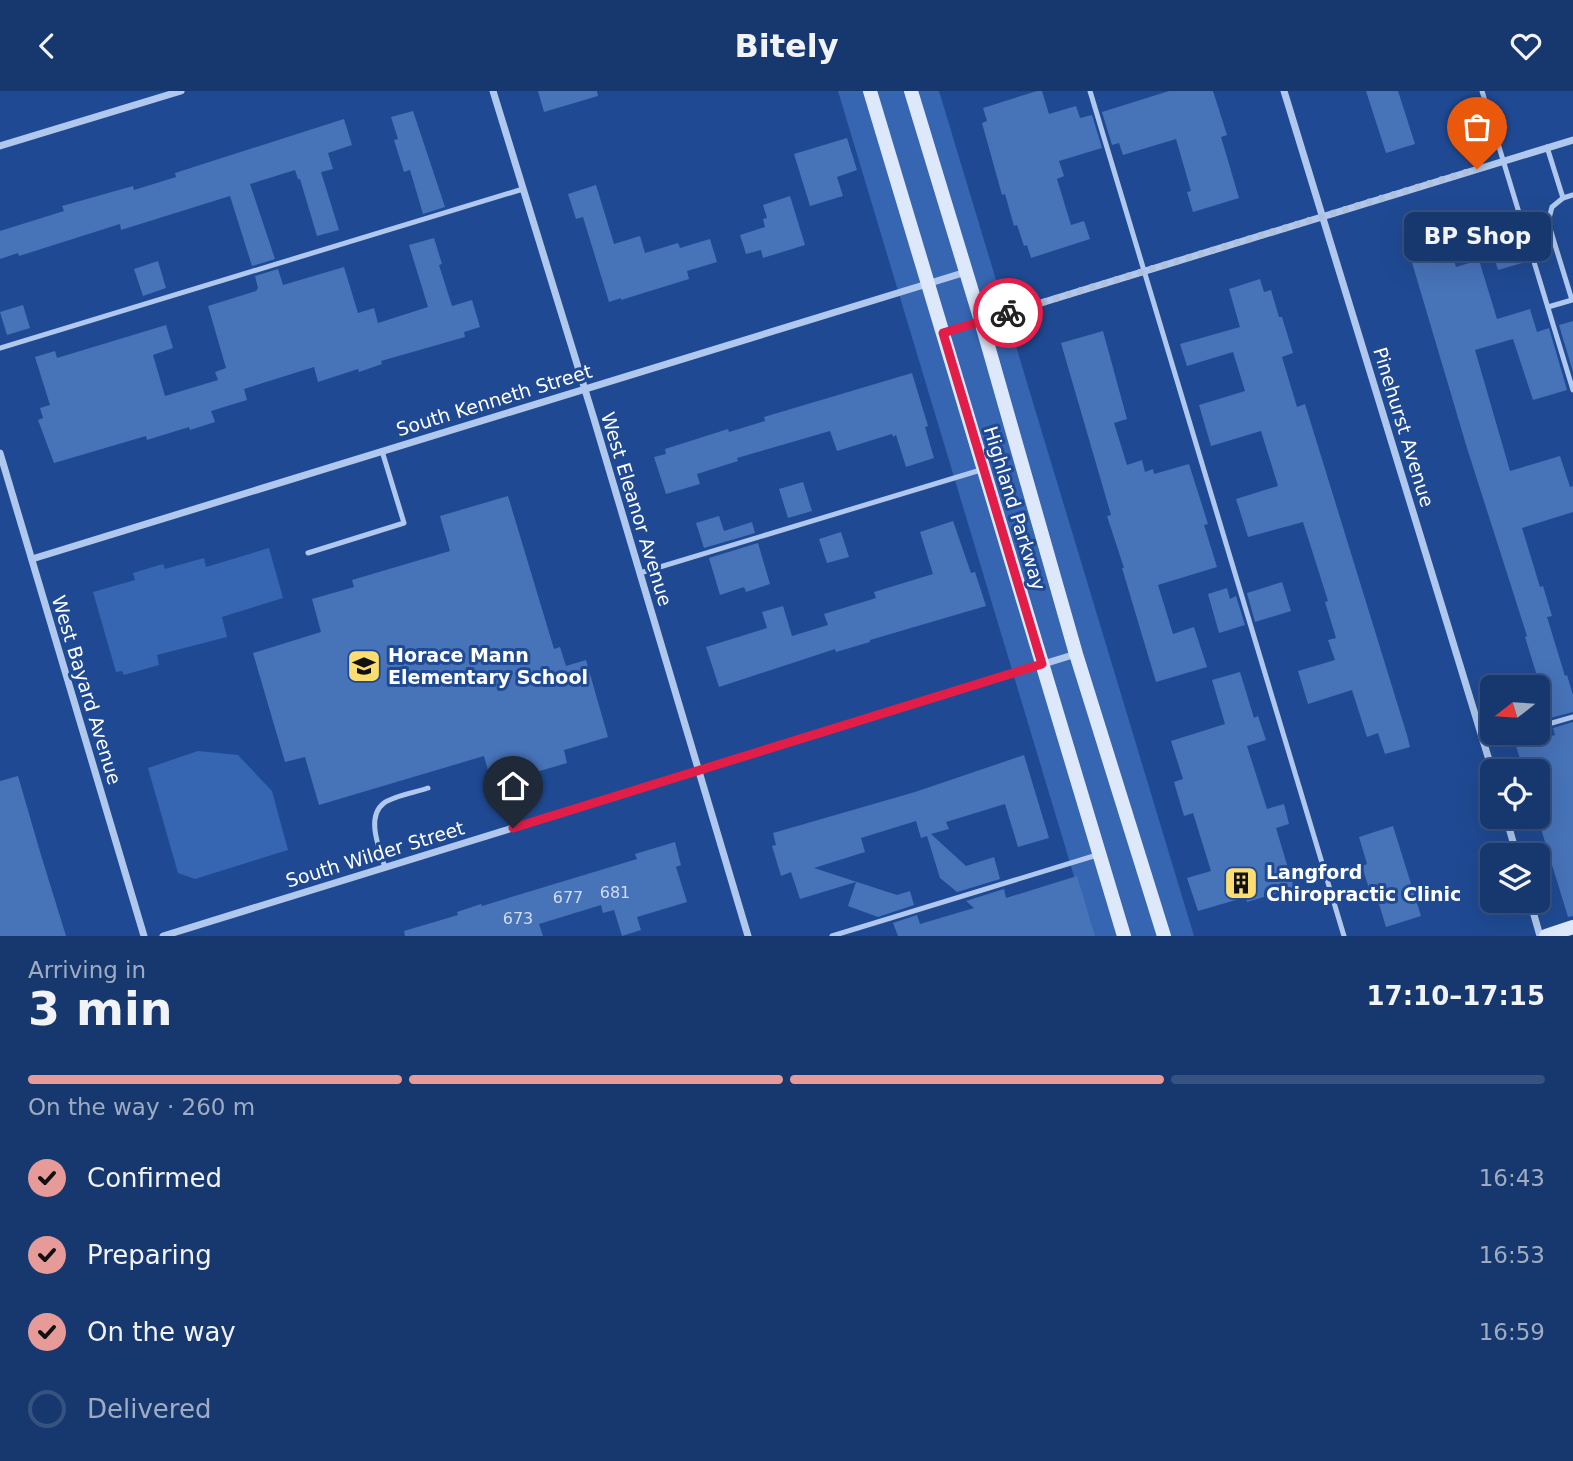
<!DOCTYPE html>
<meta charset="utf-8">
<style>
body{margin:0;font-family:"DejaVu Sans",sans-serif;background:#244376;color:#f1f3f6;height:100vh;display:flex;flex-direction:column;font-size:26px;white-space:nowrap}
*{box-sizing:border-box;margin:0}
p{font-size:23px;color:#9eacc2}
.icon{flex:none;width:38px;height:38px;fill:none;stroke:currentColor;stroke-width:2;stroke-linecap:round;stroke-linejoin:round}
.map{position:relative;height:845px;overflow:hidden}
.sheet{display:flex;flex-direction:column;background:#17386e;flex:1}
.sheet>*{flex:none}
.needle{width:46px;rotate:253deg}
.controls{position:absolute;left:1480px;top:584px;display:grid;gap:14px}
.controls a{display:grid;place-items:center;width:70px;height:70px;border-radius:10px;background:#17386e;box-shadow:0 7px 28px #0002,0 0 0 2px #365281;font-size:35px}
.pin{position:absolute;display:grid;place-items:center;width:60px;height:60px;color:#fff;margin:-72px -30px;border-radius:50% 50% 50% 0;rotate:-45deg;box-shadow:0 0 7px #0007}
.pin .icon{rotate:45deg}
.courier{position:absolute;display:grid;place-items:center;width:70px;height:70px;margin:-35px;border:5px solid #e11d48;border-radius:50%;background:#fff;color:#222;box-shadow:0 2px 9px #0007}
.bubble{position:absolute;height:49px;border-radius:10px;background:#17386e;box-shadow:0 7px 28px #0002,0 0 0 2px #365281;font-size:23px;font-weight:600;line-height:49px;text-align:center}
.summary em{font-style:normal;font-weight:600}
.summary div{display:flex;flex-direction:column-reverse}
.summary{display:flex;align-items:center;justify-content:space-between;height:119px;padding:0 28px}
h1{font-size:46px;font-weight:600;line-height:52px}
.bar{display:grid;grid-template-columns:repeat(4,1fr);gap:10px 7px;align-content:center;height:84px;padding:0 28px}
.bar i{height:9px;border-radius:5px;background:#365281}
.bar .current{background:#e69b98}
.bar p{grid-column:span 4}
ol{padding:0 28px;list-style:none}
li{display:flex;align-items:center;gap:21px;height:77px}
li p{margin-inline-start:auto}
li .icon{padding:7px;border-radius:50%;background:#e69b98;color:#111;stroke-width:4}
li:last-child{color:#9eacc2}
li i{width:38px;height:38px;border:4px solid #365281;border-radius:50%}
header{display:flex;justify-content:space-between;align-items:center;height:91px;padding:0 28px;background:#17386e;font-size:32px;font-weight:600}
.map>svg:first-child{display:block}
.green{fill:#3665b1}
.building{fill:#4773b9}
.lines{fill:none;stroke-linecap:round;stroke-linejoin:round}
.lane{stroke:#b0c8ee;stroke-width:5}
.street{stroke:#b0c8ee;stroke-width:7}
.secondary{stroke:#dde8fa;stroke-width:14}
.done{stroke:#b1c0d9;stroke-width:7;stroke-dasharray:0 12.6}
.route{stroke:#e11d48;stroke-width:9}
.labels{text-anchor:middle;stroke-width:6;stroke-linejoin:round;paint-order:stroke}
.number-label{font-size:16px;fill:#d1dcee}
.street-label{font-size:19px;fill:#fff;stroke:#1f4a93}
.poi-label{font-size:19px;font-weight:bold;fill:#fff;stroke:#1f4a93;text-anchor:start}
</style>
<header><svg class="icon" aria-label="back" viewBox="0 0 24 24"><path d="M15 5l-7 7 7 7"/></svg>Bitely<svg class="icon" aria-label="heart" viewBox="0 0 24 24"><path d="M12 20l-8-8c-3-5 5-10 8-4 3-6 11-1 8 4z"/></svg></header>
<div class="map">
<svg width="1573" height="845" viewBox="0 0 1573 845">
<rect width="100%" height="100%" fill="#1f4a93"/>
<g class="green">
<path d="M838 0H939L1194 845H1092Z"/>
<path d="M269 457 283 507 222 526 227 546 157 564 159 574 124 584 122 580 116 581 93 501 135 489 133 482 163 473 165 478 204 467 206 476Z"/>
<path d="M198 660 238 664 272 700 288 759 195 788 178 782 148 677Z"/>
</g>
<g class="building">
<path d="M538 0H597L598 5 544 21Z"/>
<path d="M1037 0H1042L1049 23 1076 15 1080 27 1092 24 1102 57 1059 70 1064 85 1057 88 1071 134 1084 130 1090 148 1031 167 1027 154 1024 155 1017 134 1014 135 1005 103 1002 104 982 32 987 30 983 17Z"/>
<path d="M1169 0H1213L1227 44 1221 46 1239 107 1193 121 1187 101 1191 100 1176 48 1123 64 1119 52 1112 54 1102 21Z"/>
<path d="M1366 0H1398L1415 53 1386 62Z"/>
<path d="M413 20 445 116 423 123 410 79 404 81 394 49 398 48 391 26Z"/>
<path d="M344 28 352 54 328 62 333 78 321 81 339 139 317 145 300 88H298L295 79 250 93 275 168 252 175 230 105 121 139 120 133 19 165 18 162 0 168V140L64 120 62 115 133 95 134 99 176 86 175 82Z"/>
<path d="M847 47 857 79 837 86 843 105 810 115 794 63Z"/>
<path d="M596 94 614 153 640 145 645 162 678 152 680 157 710 148 717 171 687 180 689 188 621 209V207L609 211 583 126 576 128 568 103Z"/>
<path d="M790 105 805 154 763 167 761 159 746 163 740 144 765 136 763 128 767 127 763 114Z"/>
<path d="M1509 123 1522 172 1498 179 1483 131Z"/>
<path d="M1444 136 1456 176 1479 169 1497 228 1530 218 1537 241 1549 237 1567 299 1533 309 1513 248 1475 259 1510 380 1560 365 1570 396 1573 395V421L1522 437 1540 496 1543 495 1552 525 1547 526 1565 585 1567 584 1573 604V621L1550 627 1525 546 1527 545 1467 357 1405 148Z"/>
<path d="M434 147 442 173 439 174 452 215 472 209 480 236 464 241 465 246 381 270 382 273 359 281 358 278 318 291 314 276 244 298 247 309 211 320 215 331 190 339 189 336 147 349 146 345 54 372 38 329 43 327 40 317 50 314 35 266 55 260 57 267 166 234 173 257 153 264 165 305 218 289 215 281 226 277 208 215 256 200 258 197 255 185 278 178 283 194 344 176 358 222 374 217 378 232 428 216 409 154Z"/>
<path d="M158 170 166 197 143 205 134 178Z"/>
<path d="M1260 188 1264 201 1271 199 1279 226H1282L1293 262 1282 266 1297 316 1305 313 1407 644 1410 656 1385 663 1378 642 1367 646 1352 599 1308 613 1298 580 1335 569 1328 549 1336 547 1325 511 1328 510 1303 431 1248 446 1236 408 1278 395 1261 340 1211 355 1199 314 1245 300 1233 261 1187 275 1180 253 1240 236 1229 198Z"/>
<path d="M23 214 30 237 7 244 0 221Z"/>
<path d="M1573 230V281L1559 234Z"/>
<path d="M1103 240 1127 328 1114 332 1127 374 1142 369 1145 381 1153 378 1154 383 1189 373 1208 433 1204 434 1217 476 1158 494 1173 543 1194 536 1207 576 1156 591 1122 477H1124L1107 425 1111 424 1061 252Z"/>
<path d="M912 282 928 335 925 336 934 367 906 376 896 344 893 346 892 343 837 360 830 340 737 367 738 370 697 383 700 393 666 403 654 366 666 363 665 358 728 338 729 341 765 330 764 326Z"/>
<path d="M803 391 812 420 788 427 779 398Z"/>
<path d="M508 405 554 558 560 556 566 575 586 569 608 646 564 659 567 672 492 694 484 665 319 714 305 666 285 671 253 562 321 541 312 508 354 496 352 489 450 460 440 425Z"/>
<path d="M719 425 724 440 752 431 755 442 704 457 696 432Z"/>
<path d="M953 430 971 482 975 481 986 515 870 549V551L836 561 835 558 719 596 706 556 767 537 762 521 783 515 792 545 828 534 824 523 876 507 874 501 933 483 920 441Z"/>
<path d="M841 441 849 466 827 472 819 448Z"/>
<path d="M758 452 770 493 746 501 744 496 720 504 709 467Z"/>
<path d="M1282 491 1291 520 1255 531 1247 502Z"/>
<path d="M1227 497 1230 508 1236 505 1245 534 1219 542 1208 503Z"/>
<path d="M1240 581 1254 627 1258 625 1266 649 1247 655 1267 718 1284 713 1289 733 1276 737 1294 797 1247 811 1246 806 1198 820 1187 787 1211 780 1193 722 1184 725 1174 691 1183 688 1171 650 1225 633 1212 589Z"/>
<path d="M1573 631V825L1568 826 1538 728V681H1524L1516 655 1555 644 1553 637Z"/>
<path d="M1024 664 1049 747 1018 756 1005 713 946 731 949 738 931 743 966 775 994 766 1000 788 957 801 940 787 927 745 921 747 916 730 861 747 865 761 814 777 897 804 910 800 914 814 878 826 848 815 856 791 800 808 791 781 781 785 772 755 776 754 773 742 915 701Z"/>
<path d="M18 685 41 764 66 845H0V690Z"/>
<path d="M1393 735 1421 825 1386 836 1376 803 1371 804 1362 775 1367 773 1359 746Z"/>
<path d="M675 751 681 774 676 776 687 811 637 826 641 839 622 845 614 819 603 822 601 814 539 833 543 845H405L404 840 458 824 457 821 481 813 482 815 637 768 635 763Z"/>
<path d="M1077 785 1095 845H898L893 832 917 824 920 833 974 817 966 810 1004 798 1006 807Z"/>
</g>
<g class="lines">
<g class="lane">
<path d="M1090 0 1344 845"/>
<path d="M1482 0 1573 299"/>
<path d="M1547 56 1563 107 1573 104"/>
<path d="M1548 216 1572 209 1548 131 1552 116 1563 107"/>
<path d="M0 257 523 98"/>
<path d="M308 462 404 432 382 360"/>
<path d="M640 482 984 378"/>
<path d="M1538 636 1573 626"/>
<path d="M1484 653 1520 642"/>
<path d="M385 777C380 759 365 726 384 712 393 705 417 701 428 697"/>
<path d="M832 845 1097 764"/>
</g>
<g class="street">
<path d="M493 0 594 328 748 845"/>
<path d="M1284 0 1493 682"/>
<path d="M0 55 181 0"/>
<path d="M943 242 1573 49"/>
<path d="M0 362 144 845"/>
<path d="M32 468 966 181"/>
<path d="M1506 726 1517 765"/>
<path d="M1530 810 1540 845"/>
<path d="M163 845 1076 563"/>
</g>
<g class="secondary">
<path d="M870 0 1124 845"/>
<path d="M911 0 981 230 1076 563 1164 845"/>
<path d="M1546 845 1573 836"/>
</g>
</g>
<g class="lines">
<path class="done" d="M1008 222 1477 78"/>
<path class="route" d="M513 737 1042 573 943 242 1008 222"/>
</g>
<defs>
<g id="school-square" transform="scale(1.75)"><rect x="-9" y="-9" width="18" height="18" rx="4" fill="#fcdd70" stroke="#1f4a93"/><path d="M0-5L7-2L0 1L-7-2ZM-4 1L0 2.5L4 1V4Q0 6-4 4Z" fill="#111"/></g>
<g id="building-square" transform="scale(1.75)"><rect x="-9" y="-9" width="18" height="18" rx="4" fill="#fcdd70" stroke="#1f4a93"/><path d="M-4-6H4V6H1V3H-1V6H-4ZM-2.5-4.3h1.7v1.8h-1.7ZM.8-4.3h1.7v1.8H.8ZM-2.5-1h1.7V.8h-1.7ZM.8-1h1.7V.8H.8Z" fill="#111"/></g>
</defs>
<g fill-rule="evenodd">
<use href="#school-square" x="364" y="575"/>
<use href="#building-square" x="1241" y="792"/>
</g>
<g class="labels">
<g class="number-label">
<text x="615" y="807">681</text>
<text x="568" y="812">677</text>
<text x="518" y="833">673</text>
</g>
<g class="street-label">
<text transform="translate(494 309) rotate(-17)" y="7">South Kenneth Street</text>
<text transform="translate(1404 336) rotate(73)" y="7">Pinehurst Avenue</text>
<text transform="translate(1015 417) rotate(73)" y="7">Highland Parkway</text>
<text transform="translate(637 418) rotate(73)" y="7">West Eleanor Avenue</text>
<text transform="translate(87 599) rotate(73)" y="7">West Bayard Avenue</text>
<text transform="translate(375 763) rotate(-17)" y="7">South Wilder Street</text>
</g>
<g class="poi-label">
<text x="388" y="571">Horace Mann<tspan x="388" dy="22">Elementary School</tspan></text>
<text x="1266" y="788">Langford<tspan x="1266" dy="22">Chiropractic Clinic</tspan></text>
</g>
</g>
</svg>
<div class="controls">
<a><svg class="needle" viewBox="-14 -14 28 28"><path d="M0-13l5 13h-10z" fill="#e53935"/><path d="M0 13l5-13h-10z" fill="#9eacc2"/></svg></a>
<a><svg class="icon" aria-label="locate" viewBox="0 0 24 24"><circle cx="12" cy="12" r="6"/><path d="M12 2v4M12 18v4M2 12h4M18 12h4"/></svg></a>
<a><svg class="icon" aria-label="layers" viewBox="0 0 24 24"><path d="M12 4l9 5-9 5-9-5zM3 14l9 5 9-5"/></svg></a>
</div>
<div class="pin" style="left:1477px;top:78px;background:#ea580c"><svg class="icon" aria-label="bag" viewBox="0 0 24 24"><path d="M5 8h14l-1 12H6zM9 8a3 3 0 0 1 6 0"/></svg></div>
<div class="pin" style="left:513px;top:737px;background:#1f2937"><svg class="icon" aria-label="home" viewBox="0 0 24 24"><path d="M3 11l9-7 9 7M6 9v11h12V9"/></svg></div>
<div class="courier" style="left:1008px;top:222px"><svg class="icon" aria-label="bike" viewBox="0 0 24 24"><circle cx="6" cy="16" r="4"/><circle cx="18" cy="16" r="4"/><path d="M6 16l4-8h5l3 8M10 8l3 8H6M13 5h3"/></svg></div>
<div class="bubble" style="left:1404px;top:121px;width:147px">BP Shop</div>
</div>
<section class="sheet">
<div class="summary"><div><h1>3 min</h1><p>Arriving in</p></div><em>17:10–17:15</em></div>
<div class="bar"><i class="current"></i><i class="current"></i><i class="current"></i><i></i><p>On the way · 260 m</p></div>
<ol>
<li><svg class="icon" aria-label="check" viewBox="0 0 24 24"><path d="M5 12l5 5 9-10"/></svg>Confirmed<p>16:43</p></li>
<li><svg class="icon" aria-label="check" viewBox="0 0 24 24"><path d="M5 12l5 5 9-10"/></svg>Preparing<p>16:53</p></li>
<li><svg class="icon" aria-label="check" viewBox="0 0 24 24"><path d="M5 12l5 5 9-10"/></svg>On the way<p>16:59</p></li>
<li><i></i>Delivered</li>
</ol>
</section>
